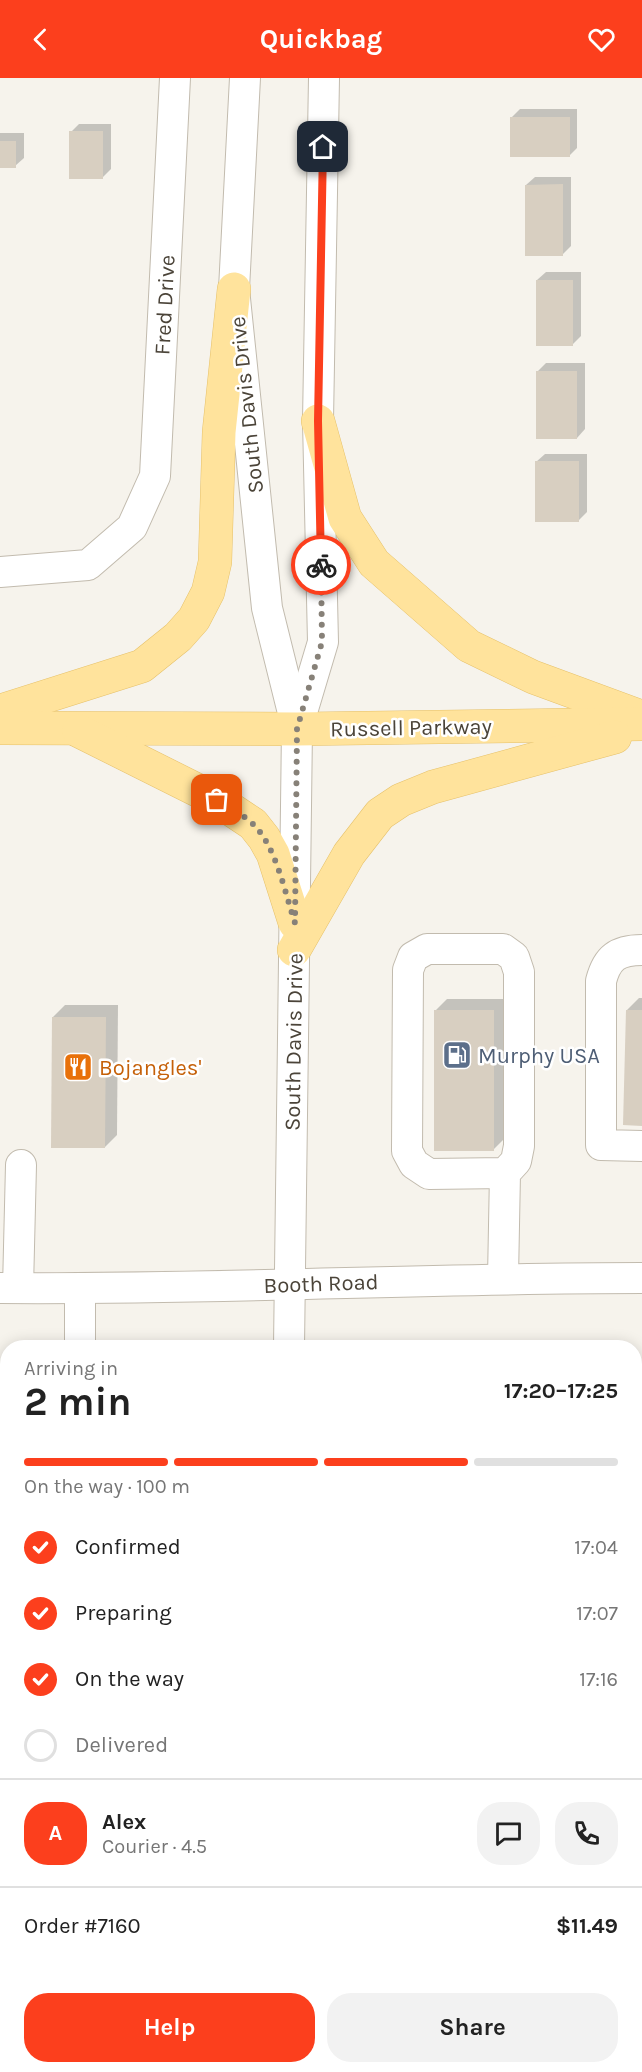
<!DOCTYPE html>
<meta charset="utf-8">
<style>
body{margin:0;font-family:Karla,sans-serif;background:#f2f2f2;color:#222;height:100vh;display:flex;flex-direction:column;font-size:22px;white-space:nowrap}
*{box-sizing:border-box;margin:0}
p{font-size:20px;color:#767676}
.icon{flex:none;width:33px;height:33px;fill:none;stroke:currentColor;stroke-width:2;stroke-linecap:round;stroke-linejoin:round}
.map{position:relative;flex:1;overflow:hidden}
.panel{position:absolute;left:0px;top:1262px;width:642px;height:734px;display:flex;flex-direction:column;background:#fff;border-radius:24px 24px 0 0;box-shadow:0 3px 15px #0003}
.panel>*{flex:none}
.pin{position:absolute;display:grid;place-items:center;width:51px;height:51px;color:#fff;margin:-26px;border-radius:12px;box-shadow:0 3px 9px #0006}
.courier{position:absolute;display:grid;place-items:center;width:60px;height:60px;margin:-30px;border:4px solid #fc3f1d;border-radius:50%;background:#fff;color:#222;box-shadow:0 2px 8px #0007}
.overview em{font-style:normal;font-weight:700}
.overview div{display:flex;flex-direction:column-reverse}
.overview{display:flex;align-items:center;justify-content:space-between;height:102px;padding:0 24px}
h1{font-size:39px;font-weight:700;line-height:45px}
.bar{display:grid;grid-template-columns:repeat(4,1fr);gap:9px 6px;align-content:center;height:72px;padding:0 24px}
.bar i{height:8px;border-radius:4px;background:#e0e0e0}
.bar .active{background:#fc3f1d}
.bar p{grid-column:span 4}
.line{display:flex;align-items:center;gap:15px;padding:0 24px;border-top:2px solid #e0e0e0}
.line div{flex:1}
.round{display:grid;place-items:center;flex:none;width:63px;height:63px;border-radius:24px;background:#f2f2f2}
ol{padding:0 24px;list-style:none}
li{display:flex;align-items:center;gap:18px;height:66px}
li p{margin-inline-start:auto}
li .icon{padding:6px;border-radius:50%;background:#fc3f1d;color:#fff;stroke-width:4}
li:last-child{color:#767676}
li i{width:33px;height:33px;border:3px solid #e0e0e0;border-radius:50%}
.primary-button{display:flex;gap:12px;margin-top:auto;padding:12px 24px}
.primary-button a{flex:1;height:69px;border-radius:24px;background:#fc3f1d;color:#fff;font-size:24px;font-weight:700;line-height:69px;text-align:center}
.primary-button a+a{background:#f2f2f2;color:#222}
header{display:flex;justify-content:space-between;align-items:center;height:78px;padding:0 24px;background:#fc3f1d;color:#fff;font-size:27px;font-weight:700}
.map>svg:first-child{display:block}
.green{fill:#d2eab5}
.shadow{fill:#0003}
.building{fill:#d8cfc1}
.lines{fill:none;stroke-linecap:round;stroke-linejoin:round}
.minor-casing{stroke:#c2bbae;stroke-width:32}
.major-casing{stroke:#e6c16a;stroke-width:34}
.minor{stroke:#fff;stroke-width:30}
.major{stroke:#ffe39c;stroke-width:33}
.done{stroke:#878178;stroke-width:6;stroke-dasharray:0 10.8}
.route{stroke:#fc3f1d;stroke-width:8}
.labels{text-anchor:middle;stroke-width:5;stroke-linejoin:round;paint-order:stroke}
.street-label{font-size:22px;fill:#4b4439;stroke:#fff}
.service-label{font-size:22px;fill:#4e5e75;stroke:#fff;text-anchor:start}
.food-label{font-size:22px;fill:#c56008;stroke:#fff;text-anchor:start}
</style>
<header><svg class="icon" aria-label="back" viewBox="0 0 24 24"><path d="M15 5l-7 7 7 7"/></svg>Quickbag<svg class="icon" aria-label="heart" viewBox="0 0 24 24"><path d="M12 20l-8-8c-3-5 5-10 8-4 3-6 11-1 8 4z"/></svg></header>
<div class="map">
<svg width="642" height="1994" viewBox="0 0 642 1994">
<rect width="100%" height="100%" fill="#f6f3ec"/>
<path class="green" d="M635 1390H642V1628H634Z"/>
<g class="shadow">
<path d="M520 31H577V70L569 78 511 40Z"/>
<path d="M79 46H111V91L102 100 71 54Z"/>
<path d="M0 55H24V80L15 88H0Z"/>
<path d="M535 99H571V168L563 176 526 107Z"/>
<path d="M546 194H581V258L572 267 537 202Z"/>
<path d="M546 285H585V351L577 360 537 294Z"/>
<path d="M545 376H587V434L579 442 536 384Z"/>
<path d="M639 920H642V1046L627 932Z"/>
<path d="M447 921H506V1059L494 1071 435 933Z"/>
<path d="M65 927H118L117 1057 105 1069 53 939Z"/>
<rect x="0" y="1321" width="8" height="256"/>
</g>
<g class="building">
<rect x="510" y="39" width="60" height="40"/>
<rect x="69" y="53" width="34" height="48"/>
<rect x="0" y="63" width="16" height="27"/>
<path d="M563 106V178H525V107Z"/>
<rect x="536" y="202" width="37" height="66"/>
<rect x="536" y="293" width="41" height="68"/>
<rect x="535" y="383" width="44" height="61"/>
<rect x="434" y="932" width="60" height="141"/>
<path d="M626 932H642V1048L623 1047Z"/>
<path d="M52 939H106L105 1070H51Z"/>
<rect x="0" y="1324" width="8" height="254"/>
</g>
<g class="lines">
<g class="minor-casing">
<g id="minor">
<path d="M245 0 234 211 267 530 297 651 289 1269"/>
<path d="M0 494 88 487 132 449 155 398 175 0"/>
<path d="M297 651 323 564 318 343 324 0"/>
<path d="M642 872C617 872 607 880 601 903V1067L642 1068"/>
<path d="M503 1200 505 1095 516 1083 519 1068V894L514 879 503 871H427L413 879 408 892 407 1073 414 1086 429 1096 505 1095"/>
<path d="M0 1210C214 1212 428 1200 642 1200"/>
<path d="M18 1210 21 1087"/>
<path d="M80 1269V1211"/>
<path d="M0 1305H8"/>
<path d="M634 1321H642"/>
<path d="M0 1600H8"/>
<path d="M634 1676H642"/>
<path d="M315 1988 318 1994"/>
</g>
</g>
<g class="major-casing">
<g id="major">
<path d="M318 343 345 440 374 485 469 568 533 599 642 639"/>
<path d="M0 633 142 588 178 559 194 541 208 514 215 484 219 354 234 211"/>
<path d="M0 650 297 651 642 646"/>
<path d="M79 653 217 722 253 746 264 760 273 776 295 845"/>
<path d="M294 872 349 776 380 736 401 722 433 709 615 659"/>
</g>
</g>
<use href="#minor" class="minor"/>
<use href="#major" class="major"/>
</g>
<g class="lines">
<path class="done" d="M217 722C229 729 242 736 253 746 276 768 285 815 295 845L297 651 322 564 321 487"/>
<path class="route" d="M321 487 318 343 323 69"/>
</g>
<defs>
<g id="fuel-square" transform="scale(1.5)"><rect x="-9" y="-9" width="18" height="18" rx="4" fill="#5c6f8a" stroke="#fff"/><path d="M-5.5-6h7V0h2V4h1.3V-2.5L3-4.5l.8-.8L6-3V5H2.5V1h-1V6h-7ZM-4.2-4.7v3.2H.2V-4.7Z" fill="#fff"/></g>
<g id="restaurant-square" transform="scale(1.5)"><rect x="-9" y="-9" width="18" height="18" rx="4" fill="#e8710a" stroke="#fff"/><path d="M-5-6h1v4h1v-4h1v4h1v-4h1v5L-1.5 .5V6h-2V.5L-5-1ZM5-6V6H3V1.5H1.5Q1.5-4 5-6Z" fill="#fff"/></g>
</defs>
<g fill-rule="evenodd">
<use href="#fuel-square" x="457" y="977"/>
<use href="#restaurant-square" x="78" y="989"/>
</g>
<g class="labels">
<g class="street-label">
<text transform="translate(164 227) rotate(-87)" y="8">Fred Drive</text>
<text transform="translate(246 327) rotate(-96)" y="8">South Davis Drive</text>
<text transform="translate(411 649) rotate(-1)" y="8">Russell Parkway</text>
<text transform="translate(293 964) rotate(-89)" y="8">South Davis Drive</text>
<text transform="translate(321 1205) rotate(-2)" y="8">Booth Road</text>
</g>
<g class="service-label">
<text x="478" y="985">Murphy USA</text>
</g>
<g class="food-label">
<text x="99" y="997">Bojangles'</text>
</g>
</g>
</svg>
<div class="pin" style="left:217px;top:722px;background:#ea580c"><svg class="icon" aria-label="bag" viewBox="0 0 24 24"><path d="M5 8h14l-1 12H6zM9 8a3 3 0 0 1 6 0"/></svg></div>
<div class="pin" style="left:323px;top:69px;background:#1f2937"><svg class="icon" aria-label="home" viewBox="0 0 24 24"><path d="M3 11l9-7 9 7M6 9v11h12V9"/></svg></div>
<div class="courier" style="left:321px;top:487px"><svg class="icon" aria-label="bike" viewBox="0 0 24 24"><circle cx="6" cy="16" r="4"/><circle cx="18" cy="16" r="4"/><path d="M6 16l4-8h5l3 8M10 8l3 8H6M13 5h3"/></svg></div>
<section class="panel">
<div class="overview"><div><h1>2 min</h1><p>Arriving in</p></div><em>17:20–17:25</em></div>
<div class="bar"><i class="active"></i><i class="active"></i><i class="active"></i><i></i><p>On the way · 100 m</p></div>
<ol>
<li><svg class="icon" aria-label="check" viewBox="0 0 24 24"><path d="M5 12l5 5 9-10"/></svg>Confirmed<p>17:04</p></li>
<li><svg class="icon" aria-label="check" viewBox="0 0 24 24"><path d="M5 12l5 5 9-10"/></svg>Preparing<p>17:07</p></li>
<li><svg class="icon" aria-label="check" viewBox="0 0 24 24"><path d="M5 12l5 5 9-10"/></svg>On the way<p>17:16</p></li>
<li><i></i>Delivered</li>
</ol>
<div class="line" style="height:108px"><b class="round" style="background:#fc3f1d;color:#fff">A</b><div><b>Alex</b><p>Courier · 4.5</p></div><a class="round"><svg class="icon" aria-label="chat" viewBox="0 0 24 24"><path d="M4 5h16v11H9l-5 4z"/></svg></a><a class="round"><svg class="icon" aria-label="phone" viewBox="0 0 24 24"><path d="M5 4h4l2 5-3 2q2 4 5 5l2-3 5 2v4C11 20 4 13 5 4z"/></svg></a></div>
<div class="line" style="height:78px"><div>Order #7160</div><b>$11.49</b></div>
<div class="primary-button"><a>Help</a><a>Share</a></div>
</section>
</div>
